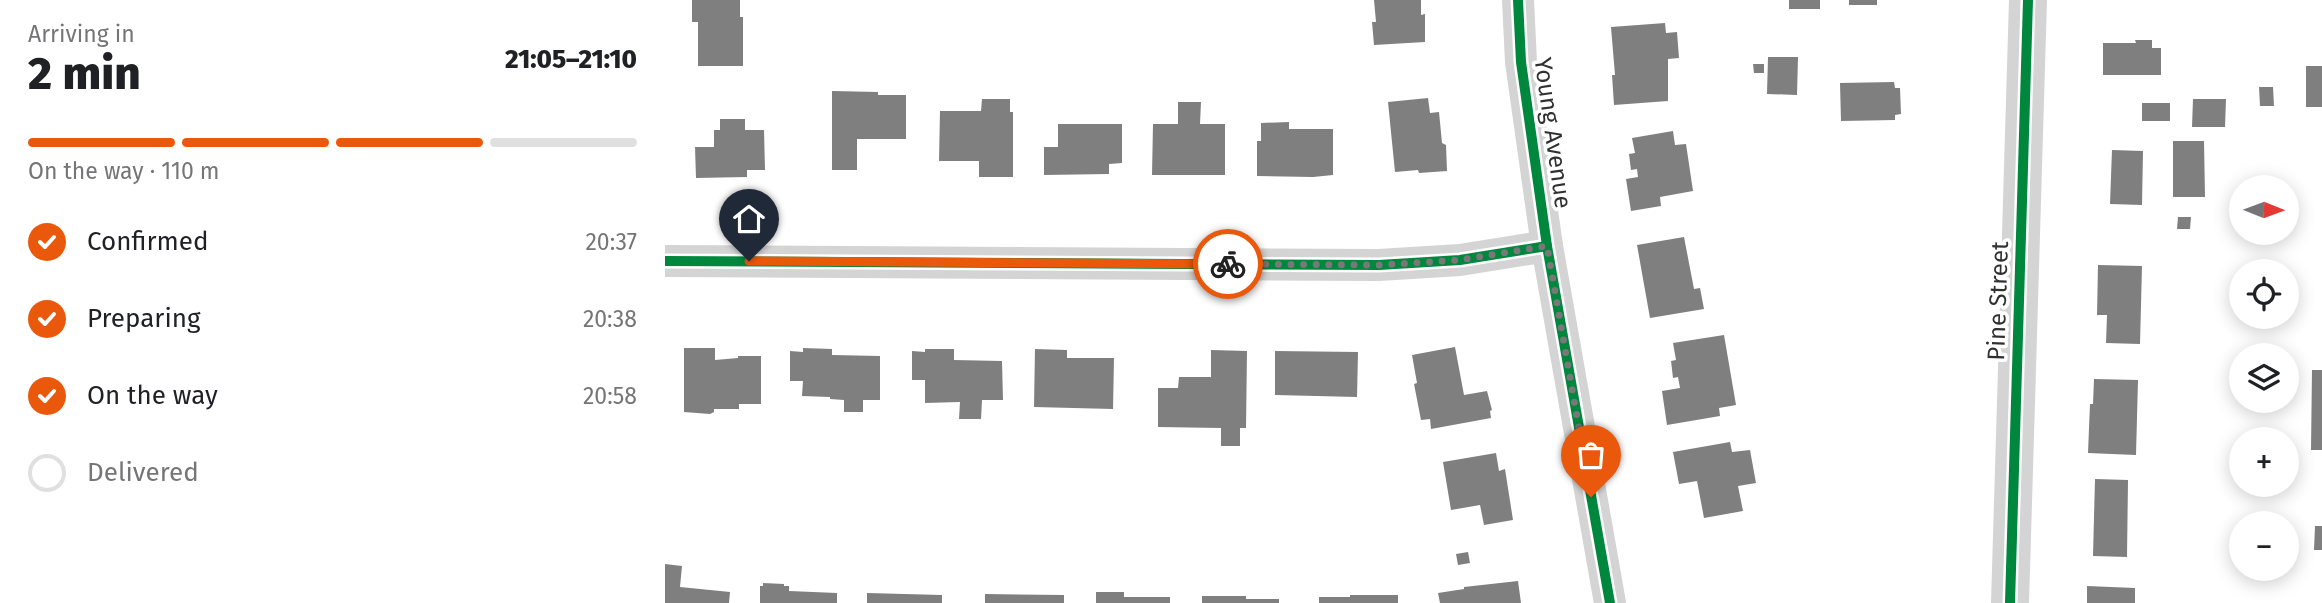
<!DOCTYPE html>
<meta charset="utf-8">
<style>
body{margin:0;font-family:"Fira Sans",sans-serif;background:#f6f6f6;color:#202124;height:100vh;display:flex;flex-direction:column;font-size:26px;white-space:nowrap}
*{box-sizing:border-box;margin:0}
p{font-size:23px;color:#757577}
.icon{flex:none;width:38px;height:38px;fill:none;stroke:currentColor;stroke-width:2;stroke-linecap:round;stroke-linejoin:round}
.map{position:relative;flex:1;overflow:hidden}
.drawer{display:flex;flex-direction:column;background:#fff;width:665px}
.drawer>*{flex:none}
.needle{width:46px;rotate:91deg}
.buttons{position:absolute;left:1564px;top:175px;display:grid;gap:14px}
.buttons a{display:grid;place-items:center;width:70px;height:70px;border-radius:50%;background:#fff;box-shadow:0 4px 18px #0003;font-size:35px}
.pin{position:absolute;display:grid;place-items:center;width:60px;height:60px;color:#fff;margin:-72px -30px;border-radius:50% 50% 50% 0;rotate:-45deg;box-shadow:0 0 7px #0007}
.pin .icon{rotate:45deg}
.courier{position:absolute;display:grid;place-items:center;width:70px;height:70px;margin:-35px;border:5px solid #ea580c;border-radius:50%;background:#fff;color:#222;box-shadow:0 2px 9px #0007}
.summary em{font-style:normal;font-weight:800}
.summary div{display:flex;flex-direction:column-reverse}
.summary{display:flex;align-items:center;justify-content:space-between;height:119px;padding:0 28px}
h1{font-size:46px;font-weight:800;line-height:52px}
.bar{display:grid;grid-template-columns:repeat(4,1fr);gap:10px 7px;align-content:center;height:84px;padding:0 28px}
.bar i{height:9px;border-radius:5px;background:#e0e0e0}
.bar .active{background:#ea580c}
.bar p{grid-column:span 4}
ol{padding:0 28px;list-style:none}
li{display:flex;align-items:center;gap:21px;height:77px}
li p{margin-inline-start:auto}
li .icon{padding:7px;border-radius:50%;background:#ea580c;color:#fff;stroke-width:4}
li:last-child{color:#757577}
li i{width:38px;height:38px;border:4px solid #e0e0e0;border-radius:50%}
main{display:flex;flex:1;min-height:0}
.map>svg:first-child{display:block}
.building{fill:#7f7f7f}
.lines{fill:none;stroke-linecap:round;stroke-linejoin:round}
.minor{stroke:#d4d4d4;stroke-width:32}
.tertiary{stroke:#d4d4d4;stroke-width:38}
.cycleway-casing{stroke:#fff;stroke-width:15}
.cycleway{stroke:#00873e;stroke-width:10}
.done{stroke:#787878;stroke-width:7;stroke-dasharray:0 12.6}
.route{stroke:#ea580c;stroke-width:9}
.labels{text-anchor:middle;stroke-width:7;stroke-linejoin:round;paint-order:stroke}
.street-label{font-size:24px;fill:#303030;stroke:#fff}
</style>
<main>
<section class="drawer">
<div class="summary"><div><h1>2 min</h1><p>Arriving in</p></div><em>21:05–21:10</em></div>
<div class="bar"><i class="active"></i><i class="active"></i><i class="active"></i><i></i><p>On the way · 110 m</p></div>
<ol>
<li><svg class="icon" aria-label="check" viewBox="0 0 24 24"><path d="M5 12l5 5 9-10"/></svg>Confirmed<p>20:37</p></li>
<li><svg class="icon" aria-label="check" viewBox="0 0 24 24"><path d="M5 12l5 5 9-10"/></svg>Preparing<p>20:38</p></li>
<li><svg class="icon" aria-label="check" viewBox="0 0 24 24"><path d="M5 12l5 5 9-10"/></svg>On the way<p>20:58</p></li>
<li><i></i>Delivered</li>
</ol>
</section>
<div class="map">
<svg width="1657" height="603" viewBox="0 0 1657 603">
<rect width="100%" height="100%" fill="#fff"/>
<g class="building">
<path d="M27 0H75V17H78V66H33V22H27Z"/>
<path d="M709 0H756V15L760 14V42L709 45 707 22H711Z"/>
<rect x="1124" y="0" width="31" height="9"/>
<rect x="1184" y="0" width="28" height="5"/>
<path d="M1000 23 1001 33 1012 32 1014 58 1003 59V101L949 105 947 75H950L946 27Z"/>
<path d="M1470 40H1487V48H1496V75H1438V43H1471Z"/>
<path d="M1103 57H1133L1132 95 1102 94Z"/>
<path d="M1088 64H1099V73H1089Z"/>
<rect x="1641" y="66" width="16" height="41"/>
<path d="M1229 82 1230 88H1235L1236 114 1230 115V120L1176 121 1175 83Z"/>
<path d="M1594 87H1608L1609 106H1595Z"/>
<path d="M167 91 213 92V95H241V139H192V170H167Z"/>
<path d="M763 98 765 113 774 112 777 143 781 145 782 171 754 173 753 170 730 172 723 102Z"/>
<path d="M317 99H345V112H348V177H314V161H274L275 111H316Z"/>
<path d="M1528 99H1561L1560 127H1527Z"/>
<path d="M513 102H536L535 124H560V175H487L488 124H513Z"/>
<rect x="1477" y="103" width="28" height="18"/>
<path d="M55 119H80V130H99L100 170H82V177L31 178 30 147H49V130H55Z"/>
<path d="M624 122V129H668V175L648 177 592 176V141H596V123Z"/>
<path d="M393 124H457V163L444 164V174L379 175V147H393Z"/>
<path d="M1008 131 1010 145 1021 144 1028 191 995 197 996 206 966 211 961 179 973 177 972 169 966 170 964 154 970 153 967 138Z"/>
<path d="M1508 141H1539L1540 197H1508Z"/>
<path d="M1447 150 1478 151 1477 205 1445 204Z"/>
<path d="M1513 217H1526L1525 229H1512Z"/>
<path d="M1019 237 1029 289 1035 288 1039 309 985 318 972 245Z"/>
<path d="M1433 265 1477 266 1475 344 1441 343 1442 315H1432Z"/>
<path d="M1059 335 1071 405 1054 408 1055 416 1002 425 997 391 1015 388 1013 377 1008 378 1006 361 1011 360 1008 343Z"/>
<path d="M790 347 799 395 822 391 827 410 825 411 826 418 766 429 765 419 756 420 749 384 752 383 747 355Z"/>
<path d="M19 348H50V360L73 358V356H96V404H74V409H49V412L45 414 19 412Z"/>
<path d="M138 348 167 349V355L215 356V400H198V412H179V400L165 399V397L137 396 138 381H125V351L138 352Z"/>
<path d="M260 349H289V360L337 361 338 400H317L316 419H294L295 402 260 403V380H247V351L260 352Z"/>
<path d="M370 349 402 350V358H449L448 409 369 407Z"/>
<path d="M546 350 582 351 581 428H575V446H556V428L493 427V388H513L514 377H546Z"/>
<path d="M610 351 693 352 692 397 610 395Z"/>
<path d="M1647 370H1657V450H1646Z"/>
<path d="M1429 379 1473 380 1471 455 1423 453 1425 404H1428Z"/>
<path d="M1065 442 1067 452 1085 450 1091 483 1073 486 1078 511 1039 518 1032 481 1014 484 1008 452Z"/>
<path d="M831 453 834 471 840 469 848 520 819 525 815 505 786 510 778 462Z"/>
<path d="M1430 479 1463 480 1462 557 1428 556Z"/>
<path d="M1650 526H1657V550H1649Z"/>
<path d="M803 552 805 563 793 565 791 554Z"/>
<path d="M0 564 17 566 15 587 65 592 64 603H0Z"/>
<path d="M853 581 856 603H775L773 593 799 589V587Z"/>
<path d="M98 583 119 584V586H124V591L172 593V603H95V586H98Z"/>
<path d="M1422 586 1470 588V603H1422Z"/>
<path d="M431 592H459V597H505V603H431Z"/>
<path d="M202 593 277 595V603H202Z"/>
<path d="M320 594 399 595V603H320Z"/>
<path d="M685 595H733V603H654V597H685Z"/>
<path d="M537 596H581V599H614V603H537Z"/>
</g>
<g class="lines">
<g class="minor">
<path d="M853 0 856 62 882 246 945 603"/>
<path d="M0 261 714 265 795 260 882 246"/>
</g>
<path class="tertiary" d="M1345 603 1363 0"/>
<g class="cycleway-casing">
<g id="cycleway">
<path d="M853 0 856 62 882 246 945 603"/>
<path d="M0 261 714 265 795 260 882 246"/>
<path d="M1345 603 1363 0"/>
</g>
</g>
<use href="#cycleway" class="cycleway"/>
</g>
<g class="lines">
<path class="done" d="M563 264 714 265 795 260 882 246 926 497"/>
<path class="route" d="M84 261 563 264"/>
</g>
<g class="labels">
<g class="street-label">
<text transform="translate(888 133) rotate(82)" y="8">Young Avenue</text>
<text transform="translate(1333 301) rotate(-88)" y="8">Pine Street</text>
</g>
</g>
</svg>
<div class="buttons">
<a><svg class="needle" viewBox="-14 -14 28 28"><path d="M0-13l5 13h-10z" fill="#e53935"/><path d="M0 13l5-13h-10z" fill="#757577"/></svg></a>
<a><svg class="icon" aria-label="locate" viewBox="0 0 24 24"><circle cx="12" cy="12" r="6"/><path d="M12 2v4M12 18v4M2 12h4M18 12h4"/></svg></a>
<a><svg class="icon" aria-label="layers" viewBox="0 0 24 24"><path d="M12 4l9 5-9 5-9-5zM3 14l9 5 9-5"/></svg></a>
<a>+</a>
<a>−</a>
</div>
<div class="pin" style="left:926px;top:497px;background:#ea580c"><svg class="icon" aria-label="bag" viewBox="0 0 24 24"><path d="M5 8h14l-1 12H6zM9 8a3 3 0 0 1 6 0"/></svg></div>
<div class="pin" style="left:84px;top:261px;background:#1f2937"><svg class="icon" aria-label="home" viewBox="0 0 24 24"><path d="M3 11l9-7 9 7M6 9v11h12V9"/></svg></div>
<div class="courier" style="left:563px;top:264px"><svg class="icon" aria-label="bike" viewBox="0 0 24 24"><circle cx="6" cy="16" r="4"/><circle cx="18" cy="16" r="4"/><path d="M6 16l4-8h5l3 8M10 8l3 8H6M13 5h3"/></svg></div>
</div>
</main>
